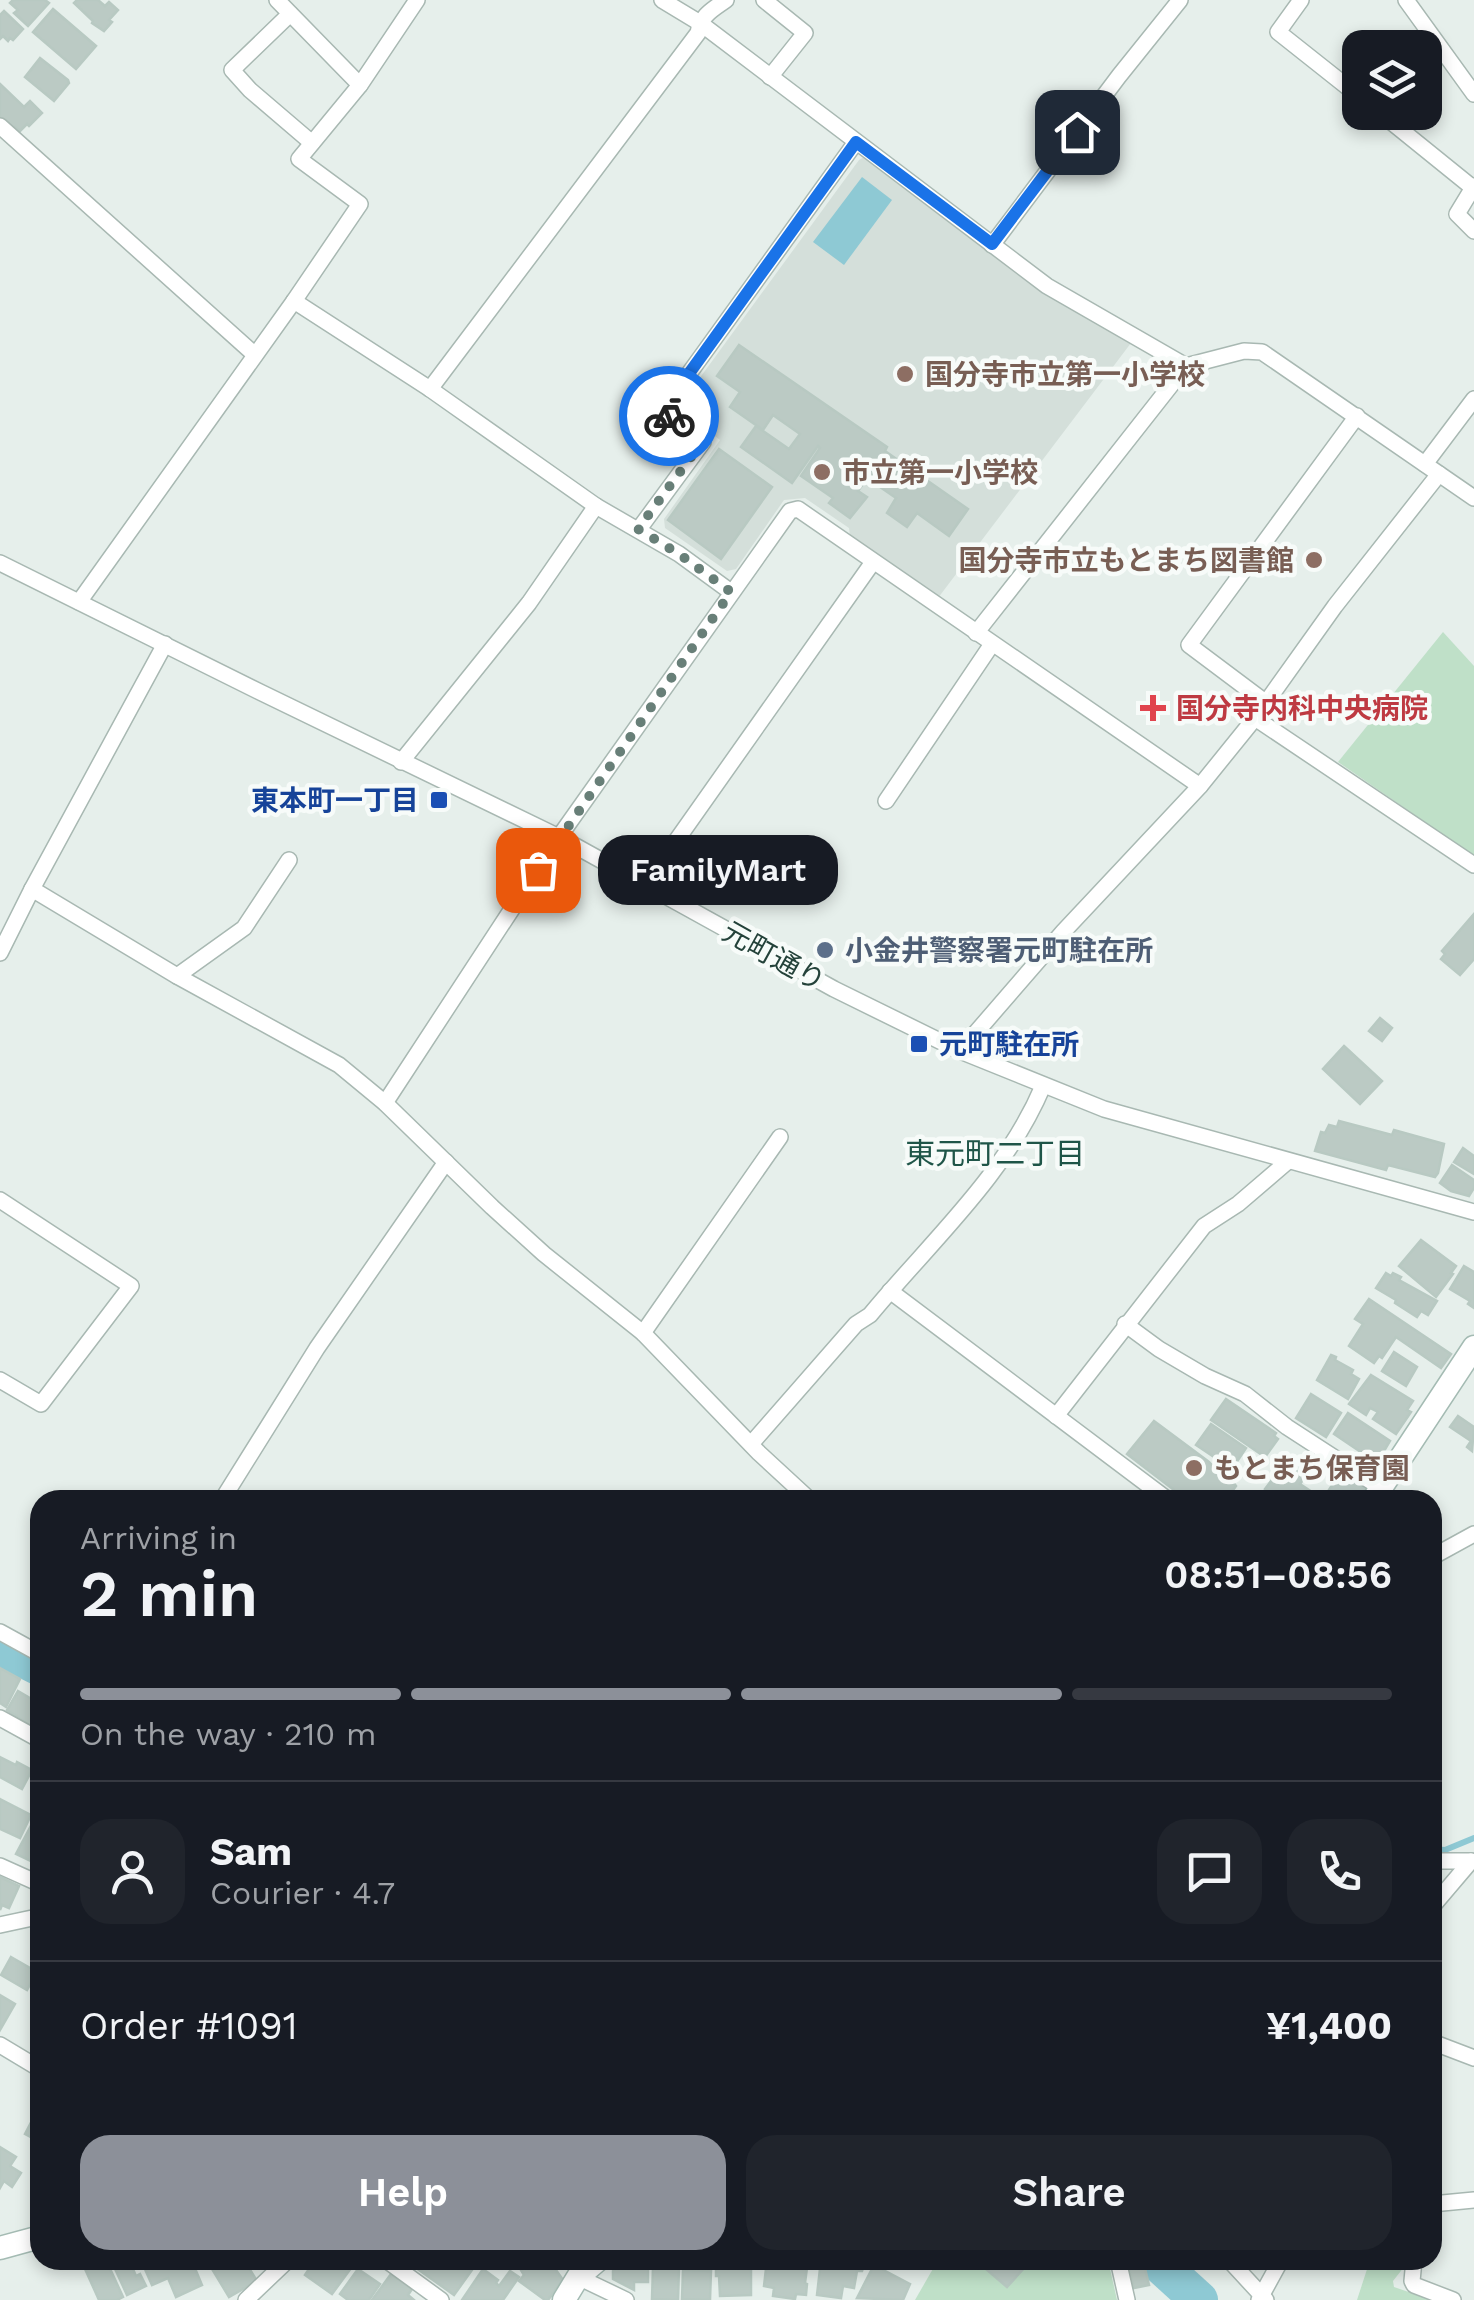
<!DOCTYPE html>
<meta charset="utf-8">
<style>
body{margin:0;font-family:"Work Sans","Noto Sans JP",sans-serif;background:#20242c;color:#f1f3f6;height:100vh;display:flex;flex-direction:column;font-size:38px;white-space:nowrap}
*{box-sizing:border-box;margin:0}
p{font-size:32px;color:#9ea1a6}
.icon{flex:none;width:55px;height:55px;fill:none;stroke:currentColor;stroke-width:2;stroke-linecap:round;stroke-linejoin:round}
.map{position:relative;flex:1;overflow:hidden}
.panel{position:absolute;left:30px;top:1490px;width:1412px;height:780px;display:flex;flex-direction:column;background:#171b24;border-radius:30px;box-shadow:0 5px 15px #0003}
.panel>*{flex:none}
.tools{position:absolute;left:1342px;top:30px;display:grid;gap:20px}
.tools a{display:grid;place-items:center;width:100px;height:100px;border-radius:20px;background:#171b24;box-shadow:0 5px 15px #0003;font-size:50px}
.pin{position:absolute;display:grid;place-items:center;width:85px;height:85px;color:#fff;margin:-42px;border-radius:20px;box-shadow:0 5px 15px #0006}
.courier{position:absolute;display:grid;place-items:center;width:100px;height:100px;margin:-50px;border:8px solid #1a73e8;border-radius:50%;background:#fff;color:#222;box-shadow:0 2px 12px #0007}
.bubble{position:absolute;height:70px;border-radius:30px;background:#171b24;box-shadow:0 5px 15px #0003;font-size:32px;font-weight:600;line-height:70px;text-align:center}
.head em{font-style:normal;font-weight:600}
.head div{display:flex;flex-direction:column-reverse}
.head{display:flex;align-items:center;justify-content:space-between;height:170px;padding:0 50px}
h1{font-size:65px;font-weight:600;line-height:75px}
.bar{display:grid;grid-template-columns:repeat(4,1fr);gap:15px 10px;align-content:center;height:120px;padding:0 50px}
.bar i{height:12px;border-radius:8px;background:#363941}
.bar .current{background:#8c9099}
.bar p{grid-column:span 4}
.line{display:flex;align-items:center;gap:25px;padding:0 50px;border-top:2px solid #363941}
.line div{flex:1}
.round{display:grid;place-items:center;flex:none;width:105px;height:105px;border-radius:30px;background:#20242c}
.button{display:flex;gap:20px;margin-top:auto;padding:20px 50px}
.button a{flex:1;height:115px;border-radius:30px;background:#8c9099;color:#fff;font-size:40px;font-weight:600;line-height:115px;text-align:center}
.button a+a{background:#20242c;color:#f1f3f6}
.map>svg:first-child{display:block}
.built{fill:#d4dfda}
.green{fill:#bfe0c8}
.water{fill:#8ec9d4}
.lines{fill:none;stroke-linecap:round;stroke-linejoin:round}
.stream{stroke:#8ec9d4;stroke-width:6}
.river{stroke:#8ec9d4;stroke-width:38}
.building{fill:#bbcac4;stroke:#b8c9c2;stroke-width:2.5}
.street-casing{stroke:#a8b8b2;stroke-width:18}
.secondary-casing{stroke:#a4bbb3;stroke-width:25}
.street{stroke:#fff;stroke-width:15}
.secondary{stroke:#fff;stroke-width:22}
.done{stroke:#687f78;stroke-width:10;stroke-dasharray:0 18}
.route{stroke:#1a73e8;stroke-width:12}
.education-dot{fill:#8d6e63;stroke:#f7fbf9;stroke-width:4}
.health-dot{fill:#e0444e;stroke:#f7fbf9;stroke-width:4}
.transit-dot{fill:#1a4fb4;stroke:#f7fbf9;stroke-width:4}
.service-dot{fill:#5c6f8a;stroke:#f7fbf9;stroke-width:4}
.labels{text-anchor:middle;stroke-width:9;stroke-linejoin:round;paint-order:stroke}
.education-label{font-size:28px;font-weight:bold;fill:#785e54;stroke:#f7fbf9;text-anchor:start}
.health-label{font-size:28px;font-weight:bold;fill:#be3a42;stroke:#f7fbf9;text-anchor:start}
.transit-label{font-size:28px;font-weight:bold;fill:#164399;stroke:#f7fbf9;text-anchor:end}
.service-label{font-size:28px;font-weight:bold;fill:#4e5e75;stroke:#f7fbf9;text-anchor:start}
.street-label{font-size:28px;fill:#24423a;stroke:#f7fbf9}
.neighbourhood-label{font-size:30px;fill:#1f5548;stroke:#f7fbf9}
</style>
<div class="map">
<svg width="1474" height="2300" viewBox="0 0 1474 2300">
<rect width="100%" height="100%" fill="#e6efeb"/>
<path class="built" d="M866 156 1041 291 1131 343 938 598 850 537 849 528 805 498 784 500 736 569 727 571 665 528 664 519 720 440 682 410 680 405 859 160Z"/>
<g class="green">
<path d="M1443 632 1474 666V856L1338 762Z"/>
<path d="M938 2260H1108L1117 2300H915Z"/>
<path d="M1370 2260H1405L1404 2267 1393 2281 1394 2287 1432 2300H1357Z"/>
</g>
<path class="water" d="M862 177 892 200 844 265 813 242Z"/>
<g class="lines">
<path class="stream" d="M1432 1849 1445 1850 1474 1838"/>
<g class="river">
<path d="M0 1647 40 1667"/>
<path d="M1155 2260 1199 2300"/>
</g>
</g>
<g class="building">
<path d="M13 0H45L49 3 28 26 14 13 18 10 10 3Z"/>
<path d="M77 0H98L105 6 109 2 118 10 109 20 112 22 104 31 92 23 93 21 74 3Z"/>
<path d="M53 9 96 46 76 69 33 32Z"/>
<path d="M4 11 23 29 13 40 10 38 8 41 3 36 0 39V15Z"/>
<path d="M40 58 68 80 69 83 54 101 25 77Z"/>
<path d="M0 84 24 107 30 101 42 113 29 126 27 124 20 131 15 127 11 131 0 121Z"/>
<path d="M739 345 887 447 885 451 968 509 949 536 917 513 907 527 887 513 896 498 867 478 858 491 867 497 850 518 829 503 833 498 801 476 820 448 818 446 792 483 741 447 756 426 789 449 800 434 773 415 763 430 730 407 740 392 717 376Z"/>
<path d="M719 449 772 487 721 559 668 520Z"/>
<path d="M1474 914V959L1460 975 1441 959 1445 954 1442 951Z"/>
<path d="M1380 1018 1392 1028 1382 1041 1369 1031Z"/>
<path d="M1344 1046 1382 1081 1360 1104 1323 1069Z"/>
<path d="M1339 1121 1392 1135 1394 1130 1444 1144 1438 1173 1435 1177 1388 1165 1386 1170 1315 1151 1321 1132 1325 1133 1329 1125 1337 1127Z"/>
<path d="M1463 1148 1474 1156V1174L1454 1162Z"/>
<path d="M1452 1165 1474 1180V1188L1469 1196 1451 1191 1440 1183Z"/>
<path d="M1421 1240 1456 1266 1451 1273 1453 1274 1436 1297 1399 1266Z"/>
<path d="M1464 1266 1474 1272V1308L1468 1304 1470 1301 1450 1289Z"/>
<path d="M1386 1273 1391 1276 1393 1273 1401 1277 1399 1280 1437 1301 1428 1315 1421 1311 1417 1317 1395 1303 1396 1300 1376 1288Z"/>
<path d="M1369 1299 1451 1354 1441 1368 1396 1337 1382 1358 1379 1356 1374 1363 1349 1346 1363 1324 1355 1319Z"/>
<path d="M1394 1352 1417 1367 1406 1386 1382 1371Z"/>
<path d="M1331 1355 1336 1357 1335 1360 1353 1370 1351 1374 1359 1379 1348 1399 1317 1380Z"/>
<path d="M1371 1375 1413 1401 1407 1410 1411 1412 1396 1434 1373 1419 1378 1412 1370 1408 1366 1415 1349 1404Z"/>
<path d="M1311 1394 1341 1413 1326 1437 1296 1418Z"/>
<path d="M1226 1399 1276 1433 1274 1436 1278 1439 1265 1457 1211 1420Z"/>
<path d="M1348 1413 1390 1441 1377 1463 1334 1434Z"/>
<path d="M1458 1416 1474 1427 1472 1451 1467 1447 1471 1441 1450 1427Z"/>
<path d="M1154 1421 1209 1462 1218 1472 1233 1482 1236 1486 1226 1500H1193L1196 1496 1194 1495 1187 1500 1127 1454Z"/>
<path d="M1211 1424 1246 1448 1232 1469 1196 1445Z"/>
<path d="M1285 1463 1305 1477 1300 1484 1321 1498 1319 1500H1278L1267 1493 1269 1492 1265 1489Z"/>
<path d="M1340 1473 1365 1489 1358 1500H1337L1327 1493Z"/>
<path d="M0 1668 20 1679 6 1707 0 1703Z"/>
<path d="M18 1691 40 1704V1723L36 1721 33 1727 7 1710Z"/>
<path d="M0 1757 16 1765 17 1762 32 1770 22 1789 0 1777Z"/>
<path d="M0 1799 31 1815 20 1838 0 1829Z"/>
<path d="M34 1820 40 1826V1842L31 1861 16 1854Z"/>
<path d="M0 1877 19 1886 9 1908 2 1905 0 1910Z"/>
<path d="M11 1957 37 1972 27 1990 1 1975Z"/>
<path d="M0 1995 15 2004 0 2030Z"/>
<path d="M39 2107 40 2108V2142L25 2134Z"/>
<path d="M0 2147 16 2157 10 2166 21 2173 12 2187 4 2181 0 2188Z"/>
<path d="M81 2260H106L123 2297 117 2300H99Z"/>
<path d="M111 2260H129L136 2276 140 2274 146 2286 127 2295Z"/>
<path d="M141 2260H207L194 2266 202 2285 176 2297 168 2278 152 2285Z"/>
<path d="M216 2260H220L223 2265 232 2260H244L257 2281 229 2297 209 2264Z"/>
<path d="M315 2260H357L332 2294 305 2275Z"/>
<path d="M405 2260H474L477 2263 454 2295Z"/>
<path d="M515 2260H549L563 2280 548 2300H545L519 2281 524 2275Z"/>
<path d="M625 2260H648V2282H634V2290L613 2279V2271Z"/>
<path d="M716 2260H733L734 2267H751V2295L720 2296 719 2276H716Z"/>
<path d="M767 2260H785L784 2268H789L790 2260H808L805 2283 807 2284 806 2295 796 2294 795 2299 773 2296 774 2288 764 2286Z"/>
<path d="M821 2260H866L862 2271H857L854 2288 843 2286 841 2298 817 2295Z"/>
<path d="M996 2260H1017L1025 2267 1007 2287 987 2270Z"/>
<path d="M1143 2260 1149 2285 1134 2288 1128 2264Z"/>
<path d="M874 2265 910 2284 903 2300 857 2298Z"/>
<path d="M653 2267 679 2268 678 2300 652 2299Z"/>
<path d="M358 2269 380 2284 369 2300H348L340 2294Z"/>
<path d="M483 2269 498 2280 496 2283 499 2286 510 2271 519 2277 503 2300H462Z"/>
<path d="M683 2270 711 2271 710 2300 682 2299Z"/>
<path d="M391 2274 412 2289 408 2295 414 2300H372Z"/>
</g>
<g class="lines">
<g class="street-casing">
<g id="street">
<path d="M277 0 360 85"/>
<path d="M662 0 700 23 1047 286 1186 366 1244 351 1262 352 1474 498"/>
<path d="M764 0 805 33 770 77"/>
<path d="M1301 0 1278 32 1360 97"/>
<path d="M1406 0 1474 94"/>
<path d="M290 14 232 70 250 90 312 143"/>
<path d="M1379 112 1473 188"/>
<path d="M0 126 255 355"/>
<path d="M1474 186 1457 214 1474 231"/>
<path d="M992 245 1119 76 1180 0"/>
<path d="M294 301 430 389 596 506 679 554 731 592"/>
<path d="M430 389 698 33C701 15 712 10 726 0"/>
<path d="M1425 464 1474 399"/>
<path d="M639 529 703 442 662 411 856 142"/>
<path d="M0 563 262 693 559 837 834 989 960 1051 1104 1109 1474 1212"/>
<path d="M79 602 294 301 360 204 299 159 360 85 417 0"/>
<path d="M976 633 1186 366"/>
<path d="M1265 702 1189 645 1357 416"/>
<path d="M1255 718 1474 865"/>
<path d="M401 762 529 603 596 506"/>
<path d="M886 801 992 644"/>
<path d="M645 885 873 562"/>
<path d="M32 889 177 976 339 1065 385 1103 492 1207 544 1254 643 1333 759 1453 810 1500"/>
<path d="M0 953 32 889 165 644"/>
<path d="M177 976 244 928 289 860"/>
<path d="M960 1051 1063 932 1200 786 1255 718 1335 606 1439 474"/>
<path d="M385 1103 559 837 790 511 798 509 1200 786"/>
<path d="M0 1200 131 1286 41 1404 0 1380"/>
<path d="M890 1291 1168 1500"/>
<path d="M1125 1324 1159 1349 1205 1376 1245 1394 1287 1427 1381 1488"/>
<path d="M643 1333 780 1137"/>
<path d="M1056 1416 1204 1226 1238 1204 1287 1162"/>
<path d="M751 1444 856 1324 870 1315C931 1241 1005 1176 1043 1086"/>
<path d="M222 1500 317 1348 446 1162"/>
<path d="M1432 1557 1474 1534"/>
<path d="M0 1632 40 1654"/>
<path d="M0 1718 40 1740"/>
<path d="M1432 1861H1471"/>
<path d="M0 1866 40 1884"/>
<path d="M1432 1907 1471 1861"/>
<path d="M0 1925 37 1917"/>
<path d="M1432 2042 1474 2058"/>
<path d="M0 2045 40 2069"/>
<path d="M1432 2204 1474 2200"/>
<path d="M386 2260 441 2300"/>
<path d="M1118 2260 1127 2300"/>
<path d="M1229 2260 1266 2300"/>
<path d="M1414 2260 1412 2281 1414 2285 1453 2300"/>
<path d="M578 2277 626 2300"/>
<path d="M246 2300 288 2260"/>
<path d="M1259 2300 1281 2260"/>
</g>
</g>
<g class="secondary-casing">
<g id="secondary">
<path d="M1373 1500 1474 1347"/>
<path d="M0 2248 40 2237"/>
<path d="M564 2300 578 2277 598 2260"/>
</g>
</g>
<use href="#street" class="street"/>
<use href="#secondary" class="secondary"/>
</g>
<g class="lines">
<path class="done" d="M538 870 731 592 679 554 638 529 702 442 669 416"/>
<path class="route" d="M669 416 662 411 856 142 992 244 1077 132"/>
</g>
<g class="education-dot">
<circle cx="905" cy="374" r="10"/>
<circle cx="822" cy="472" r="10"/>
<circle cx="1314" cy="560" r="10"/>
<circle cx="1194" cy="1468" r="10"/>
</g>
<path class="health-dot" d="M1148 693h10v10h10v10h-10v10h-10v-10h-10v-10h10z"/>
<g class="transit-dot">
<rect x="429" y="790" width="20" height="20" rx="5"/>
<rect x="909" y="1034" width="20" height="20" rx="5"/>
</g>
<circle class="service-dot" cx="825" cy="950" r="10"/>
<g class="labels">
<g class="education-label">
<text x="925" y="384">国分寺市立第一小学校</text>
<text x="842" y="482">市立第一小学校</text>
<text x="1294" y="570" text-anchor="end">国分寺市立もとまち図書館</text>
<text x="1214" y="1478">もとまち保育園</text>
</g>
<g class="health-label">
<text x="1176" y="718">国分寺内科中央病院</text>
</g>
<g class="transit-label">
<text x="419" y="810">東本町一丁目</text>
<text x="939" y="1054" text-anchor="start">元町駐在所</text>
</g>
<g class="service-label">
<text x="845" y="960">小金井警察署元町駐在所</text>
</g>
<g class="street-label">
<text transform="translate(774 956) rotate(29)" y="10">元町通り</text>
</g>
<g class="neighbourhood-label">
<text x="995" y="1164">東元町二丁目</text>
</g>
</g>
</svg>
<div class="tools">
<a><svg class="icon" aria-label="layers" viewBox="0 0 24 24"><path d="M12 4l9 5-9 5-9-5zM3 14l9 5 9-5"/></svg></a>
</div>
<div class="pin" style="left:538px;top:870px;background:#ea580c"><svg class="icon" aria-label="bag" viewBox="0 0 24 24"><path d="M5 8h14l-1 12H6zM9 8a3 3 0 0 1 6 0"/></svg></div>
<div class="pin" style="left:1077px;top:132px;background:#1f2937"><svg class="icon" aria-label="home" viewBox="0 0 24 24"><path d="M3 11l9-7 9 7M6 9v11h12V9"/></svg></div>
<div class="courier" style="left:669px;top:416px"><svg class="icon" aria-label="bike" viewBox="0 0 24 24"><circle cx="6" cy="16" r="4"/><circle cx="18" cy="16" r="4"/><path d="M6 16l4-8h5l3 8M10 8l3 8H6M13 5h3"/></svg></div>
<div class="bubble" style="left:598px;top:835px;width:240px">FamilyMart</div>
<section class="panel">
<div class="head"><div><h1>2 min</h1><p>Arriving in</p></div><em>08:51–08:56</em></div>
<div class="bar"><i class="current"></i><i class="current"></i><i class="current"></i><i></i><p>On the way · 210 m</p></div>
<div class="line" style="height:180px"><a class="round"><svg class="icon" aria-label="person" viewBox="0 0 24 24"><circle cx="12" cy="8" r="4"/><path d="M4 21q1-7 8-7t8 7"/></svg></a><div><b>Sam</b><p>Courier · 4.7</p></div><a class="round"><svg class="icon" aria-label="chat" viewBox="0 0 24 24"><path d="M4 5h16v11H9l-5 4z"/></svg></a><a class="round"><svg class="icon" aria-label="phone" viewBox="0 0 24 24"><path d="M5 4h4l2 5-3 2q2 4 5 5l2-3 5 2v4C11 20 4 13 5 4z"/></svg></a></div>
<div class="line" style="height:130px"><div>Order #1091</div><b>¥1,400</b></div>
<div class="button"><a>Help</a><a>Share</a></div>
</section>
</div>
